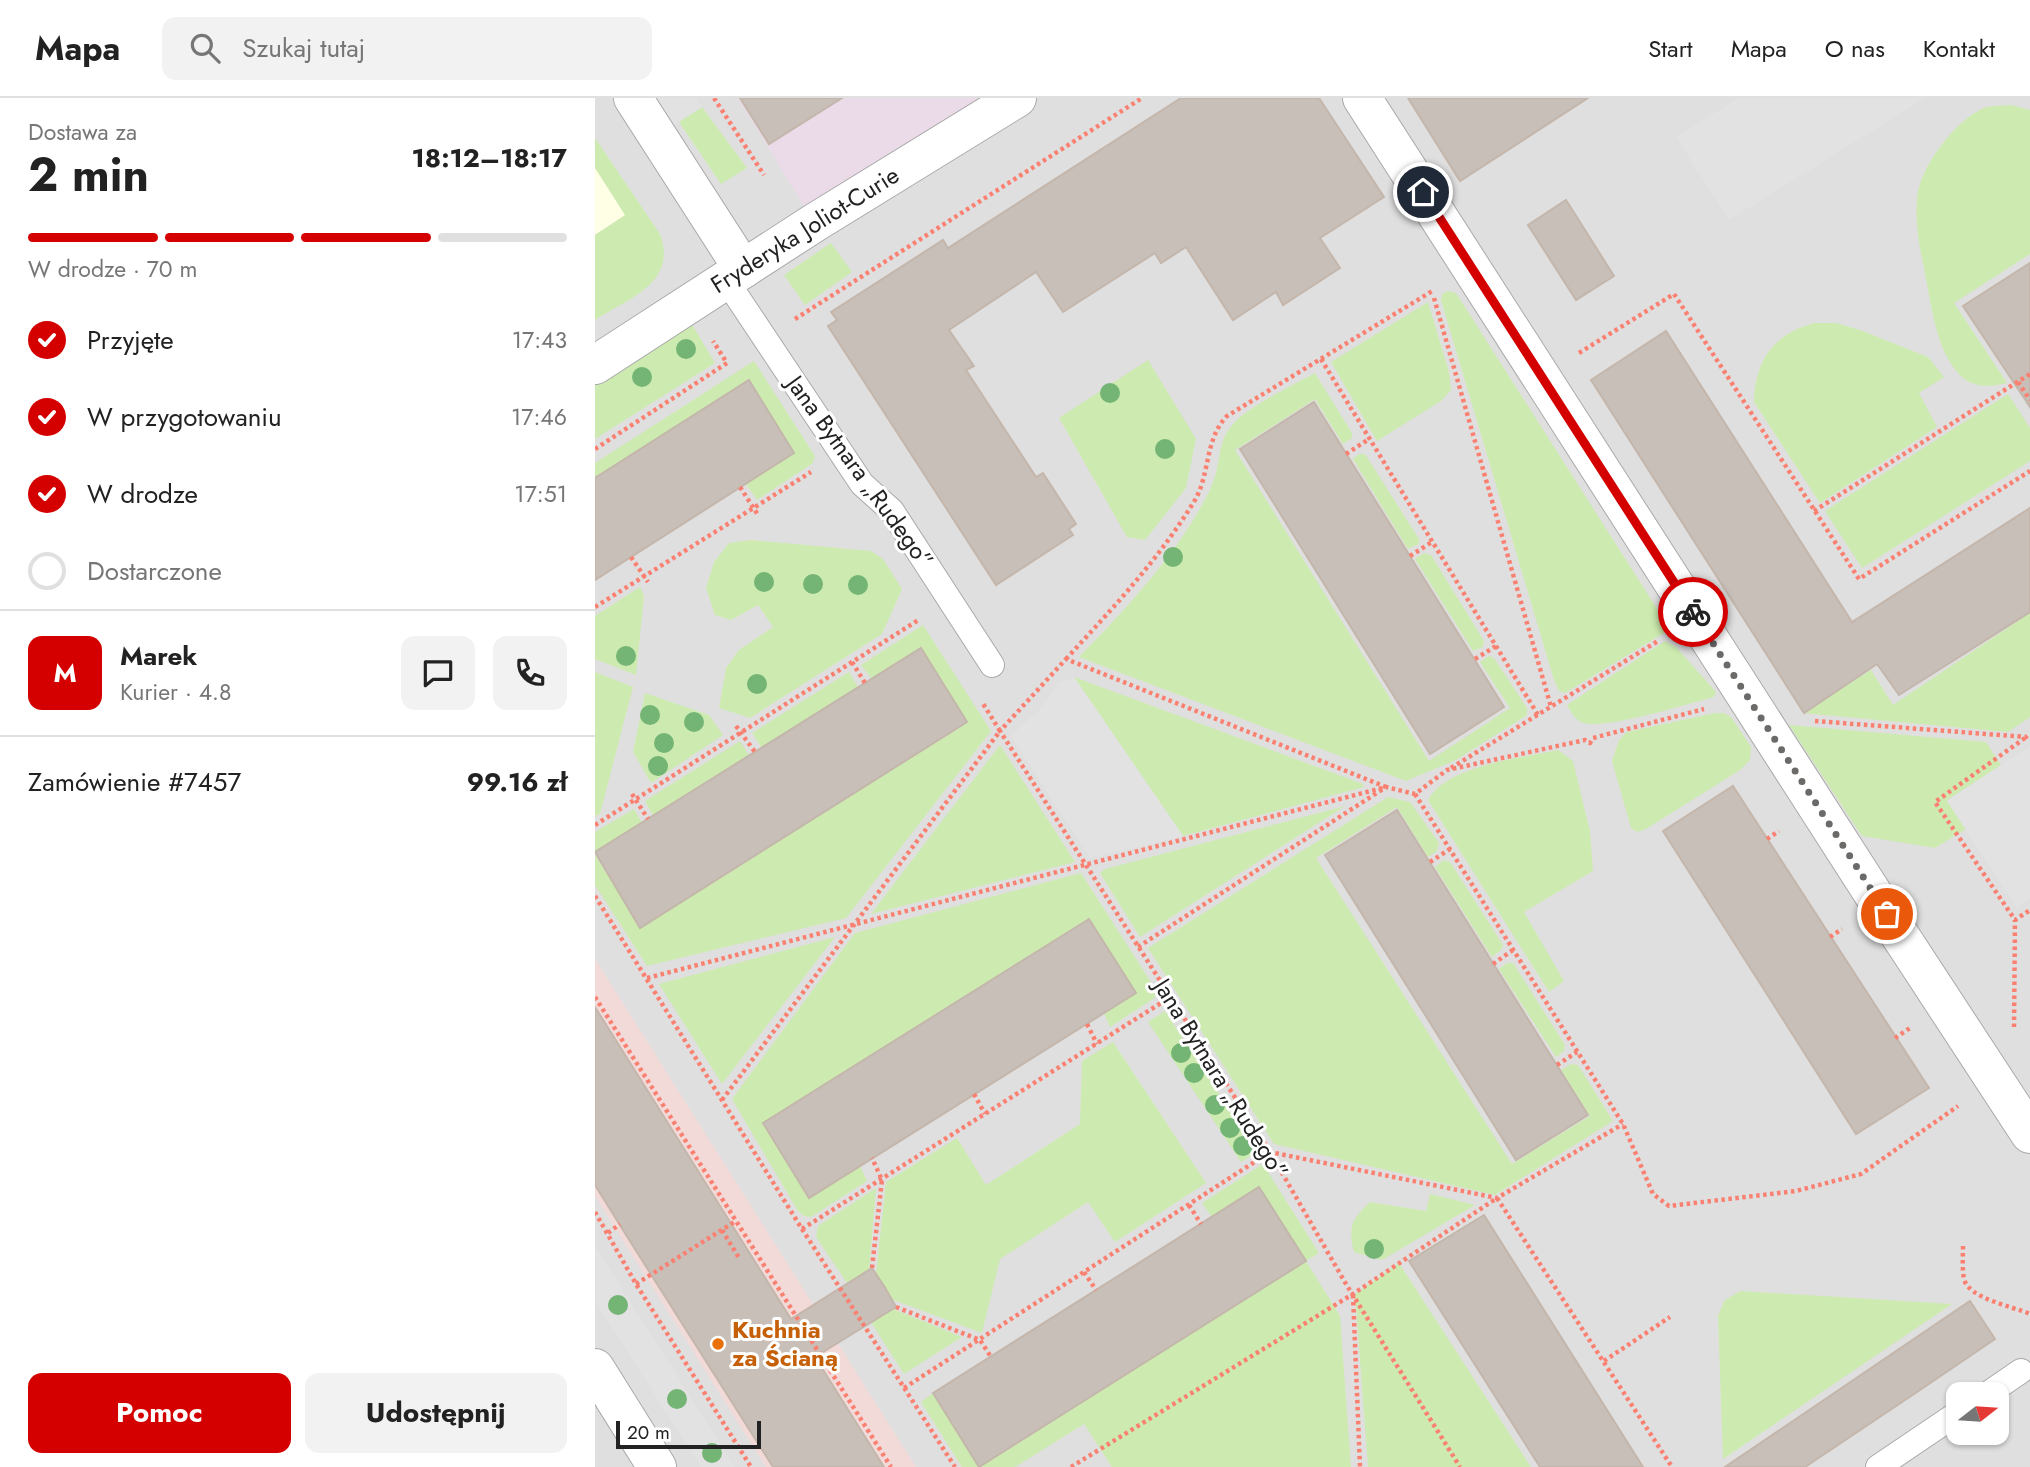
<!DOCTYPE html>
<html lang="pl">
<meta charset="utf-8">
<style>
body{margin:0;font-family:Jost,sans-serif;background:#f2f2f2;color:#222;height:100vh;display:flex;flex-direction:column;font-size:26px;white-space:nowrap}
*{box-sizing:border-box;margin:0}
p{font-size:23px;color:#767676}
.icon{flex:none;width:38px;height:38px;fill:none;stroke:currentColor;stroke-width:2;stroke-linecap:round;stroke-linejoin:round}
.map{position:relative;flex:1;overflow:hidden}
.sheet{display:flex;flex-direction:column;background:#fff;width:595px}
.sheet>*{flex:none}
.needle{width:46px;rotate:73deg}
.fabs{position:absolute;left:1351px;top:1284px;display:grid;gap:14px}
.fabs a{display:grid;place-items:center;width:63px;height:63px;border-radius:14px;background:#fff;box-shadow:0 2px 5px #0004;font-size:35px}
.scale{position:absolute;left:21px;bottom:18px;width:145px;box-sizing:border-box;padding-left:7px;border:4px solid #222;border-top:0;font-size:19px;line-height:24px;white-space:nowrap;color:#222;-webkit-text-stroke:5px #fff;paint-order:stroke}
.pin{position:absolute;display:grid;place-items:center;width:60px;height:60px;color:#fff;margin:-30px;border:4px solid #fff;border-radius:50%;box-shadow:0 2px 7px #0007}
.courier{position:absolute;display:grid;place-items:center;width:70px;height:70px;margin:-35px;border:5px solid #d40000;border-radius:50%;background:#fff;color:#222;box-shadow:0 2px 9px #0007}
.summary em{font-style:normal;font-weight:700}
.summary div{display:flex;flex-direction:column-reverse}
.summary{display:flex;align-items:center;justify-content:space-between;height:119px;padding:0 28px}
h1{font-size:46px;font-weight:700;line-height:52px}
.bar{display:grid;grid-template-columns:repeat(4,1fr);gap:10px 7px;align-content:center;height:84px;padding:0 28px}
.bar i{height:9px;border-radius:5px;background:#e0e0e0}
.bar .active{background:#d40000}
.bar p{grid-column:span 4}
.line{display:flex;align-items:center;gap:18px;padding:0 28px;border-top:2px solid #e0e0e0}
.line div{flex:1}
.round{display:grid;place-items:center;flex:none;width:74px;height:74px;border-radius:14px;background:#f2f2f2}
ol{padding:0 28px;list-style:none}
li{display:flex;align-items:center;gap:21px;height:77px}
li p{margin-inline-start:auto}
li .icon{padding:7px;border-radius:50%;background:#d40000;color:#fff;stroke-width:4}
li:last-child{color:#767676}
li i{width:38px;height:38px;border:4px solid #e0e0e0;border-radius:50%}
.cta{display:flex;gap:14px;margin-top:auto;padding:14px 28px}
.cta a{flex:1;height:80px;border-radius:14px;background:#d40000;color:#fff;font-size:28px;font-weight:700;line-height:80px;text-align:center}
.cta a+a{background:#f2f2f2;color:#222}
header{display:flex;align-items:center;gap:42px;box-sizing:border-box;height:98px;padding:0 35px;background:#fff;border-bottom:2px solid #e0e0e0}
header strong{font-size:33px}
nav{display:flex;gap:38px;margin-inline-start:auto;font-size:24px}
.search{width:490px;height:63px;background:#f2f2f2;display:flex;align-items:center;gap:18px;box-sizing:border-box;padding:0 24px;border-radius:14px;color:#767676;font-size:26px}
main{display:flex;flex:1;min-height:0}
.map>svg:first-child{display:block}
.residential{fill:#e0dfdf;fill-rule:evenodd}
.commercial{fill:#f2dad9}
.industrial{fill:#ebdbe8}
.education{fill:#ffffe5}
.grass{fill:#cdebb0}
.parking{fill:#e2e2e2}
.building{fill:#c7bfb8;stroke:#c4b6ab;stroke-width:2}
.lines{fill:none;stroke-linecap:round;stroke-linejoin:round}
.lane-casing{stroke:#a9a9a9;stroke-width:26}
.street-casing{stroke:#a9a9a9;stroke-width:40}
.path{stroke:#fa8072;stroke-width:4.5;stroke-dasharray:3.5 3.5;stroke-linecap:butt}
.lane{stroke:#fff;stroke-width:24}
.street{stroke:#fff;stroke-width:38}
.tree{fill:#74b475}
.done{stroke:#6b6a68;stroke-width:7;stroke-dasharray:0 12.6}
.route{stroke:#d40000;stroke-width:9}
.food-dot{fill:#e8710a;stroke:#fff;stroke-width:2.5}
.labels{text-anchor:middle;stroke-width:6;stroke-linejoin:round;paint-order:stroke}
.street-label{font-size:24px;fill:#222;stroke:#fff}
.food-label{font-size:24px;font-weight:bold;fill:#c56008;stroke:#fff;text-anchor:start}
</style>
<header>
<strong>Mapa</strong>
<div class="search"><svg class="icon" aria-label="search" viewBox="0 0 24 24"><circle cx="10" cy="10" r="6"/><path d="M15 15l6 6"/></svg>Szukaj tutaj</div>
<nav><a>Start</a><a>Mapa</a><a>O nas</a><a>Kontakt</a></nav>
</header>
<main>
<section class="sheet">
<div class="summary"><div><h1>2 min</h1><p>Dostawa za</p></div><em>18:12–18:17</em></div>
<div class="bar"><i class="active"></i><i class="active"></i><i class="active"></i><i></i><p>W drodze · 70 m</p></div>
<ol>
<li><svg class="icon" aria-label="check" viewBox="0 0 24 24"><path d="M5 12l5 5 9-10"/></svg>Przyjęte<p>17:43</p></li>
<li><svg class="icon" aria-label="check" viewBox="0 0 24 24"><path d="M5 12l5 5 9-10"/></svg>W przygotowaniu<p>17:46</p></li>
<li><svg class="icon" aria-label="check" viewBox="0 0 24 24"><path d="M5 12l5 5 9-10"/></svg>W drodze<p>17:51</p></li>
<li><i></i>Dostarczone</li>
</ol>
<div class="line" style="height:126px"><b class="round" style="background:#d40000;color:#fff">M</b><div><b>Marek</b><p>Kurier · 4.8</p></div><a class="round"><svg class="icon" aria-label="chat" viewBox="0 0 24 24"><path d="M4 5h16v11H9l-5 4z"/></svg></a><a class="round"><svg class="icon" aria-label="phone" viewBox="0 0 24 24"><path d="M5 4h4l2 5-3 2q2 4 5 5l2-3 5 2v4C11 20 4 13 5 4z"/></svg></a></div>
<div class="line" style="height:91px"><div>Zamówienie #7457</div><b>99.16 zł</b></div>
<div class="cta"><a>Pomoc</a><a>Udostępnij</a></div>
</section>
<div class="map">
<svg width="1435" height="1369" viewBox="0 0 1435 1369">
<rect width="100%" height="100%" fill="#f2efe9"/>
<path class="residential" d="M0 0H1435V1369H0ZM1363 1297H1402V1335H1363Z"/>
<path class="commercial" d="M0 861 321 1369H171L0 1098Z"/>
<path class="industrial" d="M149 0H422L219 125 145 3Z"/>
<path class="education" d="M0 69 32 117 0 137Z"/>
<g class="grass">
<path d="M1416 7 1435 12V156L1359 205 1412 285C1395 289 1376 291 1363 275 1342 250 1338 217 1332 186 1327 158 1319 130 1322 101 1324 70 1360 22 1389 10 1397 7 1408 8 1416 7Z"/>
<path d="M107 9 152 70 126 86 84 24Z"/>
<path d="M0 40 65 136C83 185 34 200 0 222V137L30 117 0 70Z"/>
<path d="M236 145 257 174 210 207 189 177Z"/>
<path d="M853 193 861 195 1073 528 1069 535 970 595 964 593 959 582 846 202 847 196Z"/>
<path d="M833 204 854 274 856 292 846 303 782 343 736 264Z"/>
<path d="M96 225 120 265 0 341V286Z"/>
<path d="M1219 225H1241L1265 232 1333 259 1349 279 1324 295 1342 329 1225 405 1159 304C1160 262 1179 236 1219 225Z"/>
<path d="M553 262 601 341 591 390 550 442 532 439 464 320Z"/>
<path d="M159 263 220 358 218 365 162 402 151 386 199 355 153 283 0 380V365Z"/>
<path d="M720 275 757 335V340L748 346 720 301 640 352 834 663 915 610 885 564 894 558 899 560 932 610V617L861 662 811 683 484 559C529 513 577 462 608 405 614 395 620 381 622 370 627 349 625 339 642 322 657 307 700 286 720 275Z"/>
<path d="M1413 296 1435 330V363L1267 470 1230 413Z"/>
<path d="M764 356H770L824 441V446L813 451 758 361Z"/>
<path d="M156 442 276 453 288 461 307 491 287 536 155 620 124 610 131 570 144 552 178 529 163 507 136 522 120 517 111 490 119 464 134 445Z"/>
<path d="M829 455 836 457 889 543 888 549 878 553 820 461Z"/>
<path d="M45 489 49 498 41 577 0 561V518Z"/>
<path d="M1435 515V619L1413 634 1207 615 1276 572 1298 607Z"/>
<path d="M328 527 396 633 251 820 52 868 0 787V757L46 829 372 625 326 550 277 581 266 567Z"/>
<path d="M1070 543 1081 549 1121 594 1119 599C1094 605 1006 634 986 624 979 620 976 614 972 607Z"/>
<path d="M0 574 38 589 5 716 0 718Z"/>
<path d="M254 574 263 589 167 650 157 635Z"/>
<path d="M479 579 768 686 769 689 588 738Z"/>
<path d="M50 595 114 617 128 637 56 685 38 654Z"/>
<path d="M1120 615H1129L1136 619 1156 649 1155 662 1145 672 1051 731 1042 734 1036 730 1017 663 1024 642 1032 634Z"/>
<path d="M1194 627 1391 644 1406 667 1352 702 1371 731 1340 750 1267 738Z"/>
<path d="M145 643 154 657 58 717 50 703Z"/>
<path d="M405 647 480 764 276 816Z"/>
<path d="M963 652 978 663 995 733 998 773 929 814 969 883 954 894 833 702C852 667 927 660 963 652Z"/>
<path d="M793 699 815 704 844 745 842 753 833 759 802 709 721 760 917 1066 995 1018 966 972 976 966 983 967 1018 1023 900 1097 679 1046 553 850Z"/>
<path d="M750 708 545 839 505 775 510 771Z"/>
<path d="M39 711 47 725 0 754V734Z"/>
<path d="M849 762 855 764 908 847 906 852 897 859 840 769Z"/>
<path d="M486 775 563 895 558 901 515 929 509 915 541 895 493 821 168 1025 214 1099 265 1068 272 1083 216 1119 209 1118 203 1113 137 1001 260 835Z"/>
<path d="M240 839 127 986 64 886Z"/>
<path d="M912 865H918L970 947 969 953 961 959 904 871Z"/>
<path d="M570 913 662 1054 646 1064 553 924Z"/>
<path d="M518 944 611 1085 520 1144 493 1104 405 1161 387 1235 296 1201 281 1176 291 1084 362 1040 391 1087 485 1026 487 963Z"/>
<path d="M668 1066 724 1155 711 1163 745 1218 756 1369H517L489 1326 420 1369H385L711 1163 664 1089 617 1119 607 1105Z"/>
<path d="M281 1090 274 1172 252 1185 221 1139 223 1128Z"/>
<path d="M835 1096 880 1107 787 1162 759 1154C753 1129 756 1122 775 1104L831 1113Z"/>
<path d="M804 1165 936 1369H773L760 1196Z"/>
<path d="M1145 1193 1357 1206 1128 1361 1123 1218 1129 1203Z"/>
<path d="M298 1211 367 1239 309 1276 276 1224Z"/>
<path d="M338 1295 384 1369H367L326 1304Z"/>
</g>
<g class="parking">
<path d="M59 0H101L107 9 77 28Z"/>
<path d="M1144 0H1330L1134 122 1081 39Z"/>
<path d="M479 579 588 738 495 760 416 638 445 611 462 586Z"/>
<path d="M1435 648V800L1421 809 1352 703Z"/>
<path d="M0 1148 140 1369H106L0 1203Z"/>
</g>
<g class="building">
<path d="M145 0H247L174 46Z"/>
<path d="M586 0H724L789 99 725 140 745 170 688 207 681 194 638 222 591 149 566 165 560 155 468 214 441 174 354 232 379 268 371 272 441 379 448 375 481 426 474 431 478 437 401 487 233 228 242 222 236 214 348 142 353 150Z"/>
<path d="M813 0H993L865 83Z"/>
<path d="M971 102 1019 178 981 202 933 127Z"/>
<path d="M1435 165V309L1368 208Z"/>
<path d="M1071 233 1257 524 1435 410V514L1304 597 1282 566 1209 615 996 282Z"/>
<path d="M154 282 199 355 0 482V380Z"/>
<path d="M719 304 909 609 835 656 645 351Z"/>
<path d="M326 550 372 624 45 830 0 754Z"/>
<path d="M1138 688 1334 990 1261 1036 1068 733Z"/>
<path d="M802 712 993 1017 921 1062 730 757Z"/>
<path d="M494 821 541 895 214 1100 168 1025Z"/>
<path d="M0 909 196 1221 277 1170 289 1188 301 1209 220 1259 289 1369H178L38 1148 0 1087Z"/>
<path d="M664 1089 711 1163 384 1369 338 1295Z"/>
<path d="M889 1117 1048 1369H945L814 1163Z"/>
<path d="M1375 1203 1400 1241 1328 1290 1210 1369H1130Z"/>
</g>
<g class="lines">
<g class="lane-casing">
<g id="lane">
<path d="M131 182 267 386 297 413 397 567"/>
<path d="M1391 1297 1426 1273"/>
<path d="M1283 1369 1363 1315"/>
</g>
</g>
<g class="street-casing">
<g id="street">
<path d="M38 0 148 171"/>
<path d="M767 0 1291 816 1435 1036"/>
<path d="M0 267 219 125 422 0"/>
<path d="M0 1270 62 1369"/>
</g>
</g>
<g class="path">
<path d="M119 0 169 77"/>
<path d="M839 200 956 609"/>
<path d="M200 221 547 0"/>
<path d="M984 255 1079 196 1264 481 1435 373"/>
<path d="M726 261 943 617"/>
<path d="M1423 284 1435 302"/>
<path d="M0 351 132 265 118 243"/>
<path d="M751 356 774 341"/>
<path d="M145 389 163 417"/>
<path d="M1219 413 1435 276"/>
<path d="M815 458 837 444"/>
<path d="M36 459 53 484"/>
<path d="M0 509 216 374"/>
<path d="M471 561C517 511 565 460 600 402 615 376 610 340 632 318L839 192"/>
<path d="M880 561 901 548"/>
<path d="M257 564 270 585"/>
<path d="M1220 623 1431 639 1435 636"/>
<path d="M141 628 160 654"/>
<path d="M1430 640 1340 704 1420 822 1435 812"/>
<path d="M856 670 1063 543"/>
<path d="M37 696 53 721"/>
<path d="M820 696 1028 1026 1058 1096 1074 1108 1201 1093 1266 1076 1363 1008"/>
<path d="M0 727 325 521"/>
<path d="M1172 741 1184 733"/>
<path d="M835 764 855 751"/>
<path d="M0 798 207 1131 360 1369"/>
<path d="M1235 839 1247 831"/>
<path d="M543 849 791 689 820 696 852 672 990 642 995 645 998 640 1109 611"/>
<path d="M898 866 918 852"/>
<path d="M52 880 791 689 471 561 405 633 675 1054 751 1186 865 1369"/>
<path d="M0 899 296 1369"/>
<path d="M492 926 502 946"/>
<path d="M1419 929 1420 822"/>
<path d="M1300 940 1315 930"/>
<path d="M962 967 982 954"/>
<path d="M379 996 390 1016"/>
<path d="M127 1002 405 633 387 604"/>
<path d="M594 1107 606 1126"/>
<path d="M0 1114 41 1186 156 1369"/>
<path d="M207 1131 574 900"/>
<path d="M127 1132 144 1160"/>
<path d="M13 1135 25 1126"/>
<path d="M1368 1148C1368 1159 1367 1171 1369 1181 1374 1201 1417 1208 1435 1216"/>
<path d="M277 1170 287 1082 277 1060"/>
<path d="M489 1174 501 1192"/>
<path d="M41 1186 141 1123"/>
<path d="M758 1197 765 1369"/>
<path d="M301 1209 385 1242 396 1259"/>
<path d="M1009 1263 1075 1219"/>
<path d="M309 1290 675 1054 902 1100 1028 1026"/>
<path d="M476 1369 758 1196 902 1100 1077 1369"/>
</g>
<use href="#lane" class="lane"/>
<use href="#street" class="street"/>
</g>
<g class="tree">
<circle cx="91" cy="251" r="10"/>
<circle cx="47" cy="279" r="10"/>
<circle cx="515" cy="295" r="10"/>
<circle cx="570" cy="351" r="10"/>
<circle cx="578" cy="459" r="10"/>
<circle cx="169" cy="484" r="10"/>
<circle cx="218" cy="486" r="10"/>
<circle cx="263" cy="487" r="10"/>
<circle cx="31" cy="558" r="10"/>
<circle cx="162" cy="586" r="10"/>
<circle cx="55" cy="617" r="10"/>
<circle cx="99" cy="624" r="10"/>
<circle cx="69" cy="645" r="10"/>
<circle cx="63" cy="668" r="10"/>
<circle cx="586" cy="955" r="10"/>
<circle cx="599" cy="975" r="10"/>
<circle cx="620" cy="1007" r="10"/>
<circle cx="635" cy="1030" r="10"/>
<circle cx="648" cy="1048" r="10"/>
<circle cx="779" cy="1151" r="10"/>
<circle cx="23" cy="1207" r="10"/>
<circle cx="82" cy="1301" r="10"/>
<circle cx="117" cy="1355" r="10"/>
</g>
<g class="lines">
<path class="done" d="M1098 514 1292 816"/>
<path class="route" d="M828 94 1098 514"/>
</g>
<circle class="food-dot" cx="123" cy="1246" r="7"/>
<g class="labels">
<g class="street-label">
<text transform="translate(210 132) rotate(-32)" y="8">Fryderyka Joliot-Curie</text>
<text transform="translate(265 374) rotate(54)" y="8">Jana Bytnara „Rudego”</text>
<text transform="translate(626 981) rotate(58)" y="8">Jana Bytnara „Rudego”</text>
</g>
<g class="food-label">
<text x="137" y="1240">Kuchnia<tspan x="137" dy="28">za Ścianą</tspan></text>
</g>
</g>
</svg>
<div class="fabs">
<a><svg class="needle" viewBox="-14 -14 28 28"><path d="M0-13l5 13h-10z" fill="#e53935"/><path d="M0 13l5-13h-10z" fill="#767676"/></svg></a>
</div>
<div class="scale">20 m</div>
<div class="pin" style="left:1292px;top:816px;background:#ea580c"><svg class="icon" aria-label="bag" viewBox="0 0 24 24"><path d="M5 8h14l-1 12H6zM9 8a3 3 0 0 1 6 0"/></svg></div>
<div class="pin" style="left:828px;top:94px;background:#1f2937"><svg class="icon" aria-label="home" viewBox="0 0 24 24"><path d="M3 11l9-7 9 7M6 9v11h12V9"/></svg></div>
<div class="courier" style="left:1098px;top:514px"><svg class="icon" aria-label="bike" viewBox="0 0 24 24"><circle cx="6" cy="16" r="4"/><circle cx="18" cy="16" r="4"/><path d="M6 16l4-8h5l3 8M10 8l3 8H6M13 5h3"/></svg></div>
</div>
</main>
